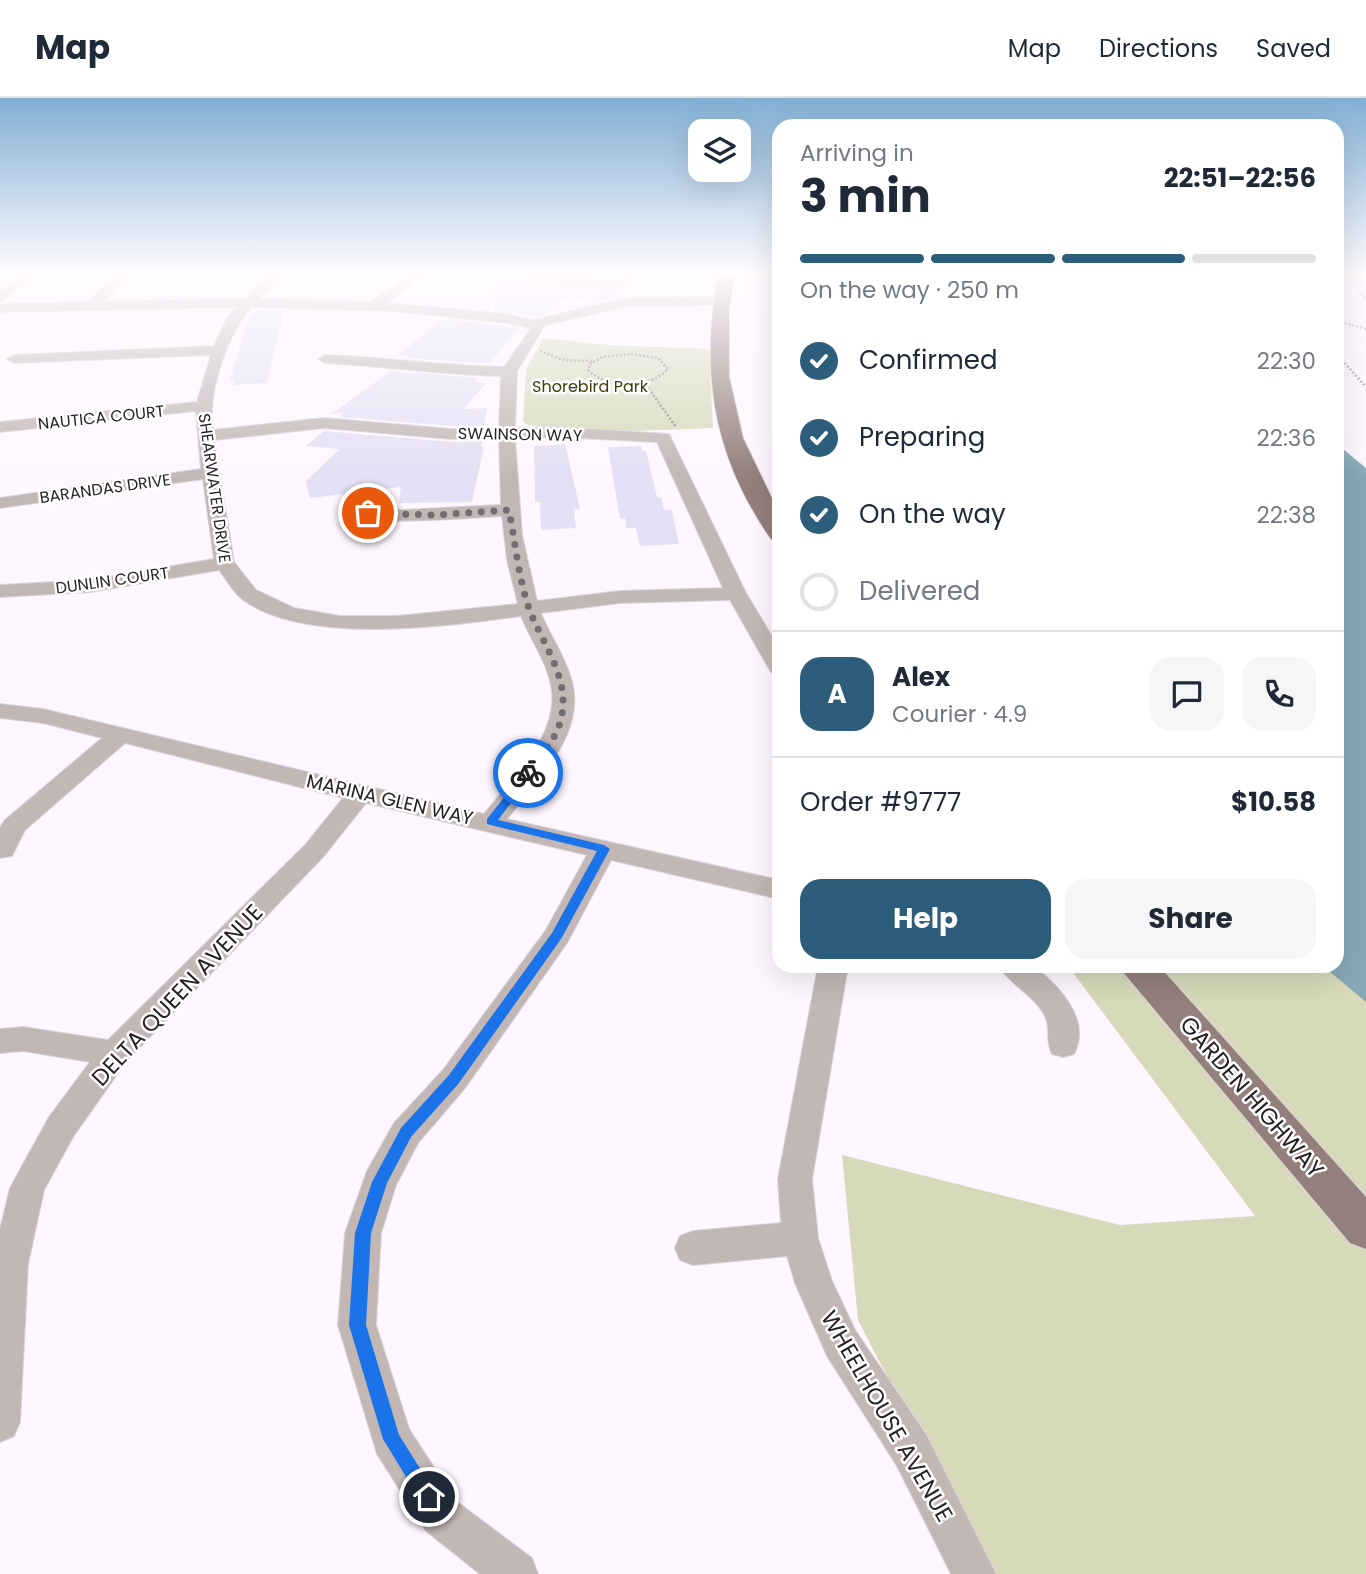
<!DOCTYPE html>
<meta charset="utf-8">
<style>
body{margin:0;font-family:Poppins,sans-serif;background:#f6f6f7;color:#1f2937;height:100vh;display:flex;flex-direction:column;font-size:26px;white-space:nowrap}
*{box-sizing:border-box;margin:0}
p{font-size:23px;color:#747a83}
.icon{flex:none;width:38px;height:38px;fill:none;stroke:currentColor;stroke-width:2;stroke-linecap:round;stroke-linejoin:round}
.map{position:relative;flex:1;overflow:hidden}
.panel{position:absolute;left:772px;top:21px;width:572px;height:854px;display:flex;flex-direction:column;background:#fff;border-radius:21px;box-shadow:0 7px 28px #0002}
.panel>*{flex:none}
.fabs{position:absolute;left:688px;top:21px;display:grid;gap:14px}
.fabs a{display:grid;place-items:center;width:63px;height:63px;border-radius:14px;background:#fff;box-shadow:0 7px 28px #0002;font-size:35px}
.pin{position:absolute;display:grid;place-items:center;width:60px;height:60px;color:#fff;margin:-30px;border:4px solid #fff;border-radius:50%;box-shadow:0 2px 7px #0007}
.courier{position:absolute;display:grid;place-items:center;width:70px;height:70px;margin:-35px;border:5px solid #1a73e8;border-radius:50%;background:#fff;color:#222;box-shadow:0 2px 9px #0007}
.overview em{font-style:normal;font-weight:700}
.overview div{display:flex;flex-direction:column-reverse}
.overview{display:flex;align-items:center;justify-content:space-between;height:119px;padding:0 28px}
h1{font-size:46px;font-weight:700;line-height:52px}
.bar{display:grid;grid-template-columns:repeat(4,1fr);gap:10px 7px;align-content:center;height:84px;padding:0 28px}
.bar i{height:9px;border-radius:5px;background:#e0e1e3}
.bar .active{background:#2c5d7b}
.bar p{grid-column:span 4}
.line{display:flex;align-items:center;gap:18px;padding:0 28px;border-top:2px solid #e0e1e3}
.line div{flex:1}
.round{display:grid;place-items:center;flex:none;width:74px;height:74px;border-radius:21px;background:#f6f6f7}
ol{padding:0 28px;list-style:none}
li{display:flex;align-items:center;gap:21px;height:77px}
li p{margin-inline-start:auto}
li .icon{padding:7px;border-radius:50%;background:#2c5d7b;color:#fff;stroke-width:4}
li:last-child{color:#747a83}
li i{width:38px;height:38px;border:4px solid #e0e1e3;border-radius:50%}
.action{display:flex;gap:14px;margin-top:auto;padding:14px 28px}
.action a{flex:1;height:80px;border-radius:21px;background:#2c5d7b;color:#fff;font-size:28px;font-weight:700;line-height:80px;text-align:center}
.action a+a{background:#f6f6f7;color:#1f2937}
header{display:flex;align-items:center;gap:42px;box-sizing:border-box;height:98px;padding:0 35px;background:#fff;border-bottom:2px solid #e0e1e3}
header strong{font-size:33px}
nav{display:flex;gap:38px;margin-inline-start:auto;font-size:24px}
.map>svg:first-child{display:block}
.green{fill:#d6daba}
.water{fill:#86a8b6}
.building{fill:#e4e0f5}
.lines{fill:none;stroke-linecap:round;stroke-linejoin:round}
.minor-casing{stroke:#dbd5dc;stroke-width:2}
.major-casing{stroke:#dbd5dc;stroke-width:2}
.path{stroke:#918b92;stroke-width:2.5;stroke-dasharray:2 2;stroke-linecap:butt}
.minor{fill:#c2b7b5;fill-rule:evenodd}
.major{fill:#937f7b;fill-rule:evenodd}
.route{fill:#1a73e8}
.done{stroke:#726c73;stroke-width:7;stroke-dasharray:0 12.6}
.labels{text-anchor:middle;stroke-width:5;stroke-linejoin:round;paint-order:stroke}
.far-park-label{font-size:16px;fill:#3b3e07;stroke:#fff}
.far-street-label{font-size:16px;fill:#262127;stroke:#fff}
.street-label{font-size:19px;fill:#262127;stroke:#fff}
.near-street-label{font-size:23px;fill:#262127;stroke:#fff}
</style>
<header>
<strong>Map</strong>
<nav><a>Map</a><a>Directions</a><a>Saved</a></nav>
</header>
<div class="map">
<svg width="1366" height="1476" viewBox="0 0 1366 1476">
<rect width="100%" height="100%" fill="#fef7ff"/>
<g class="green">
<path d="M543 240 609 247 709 251 713 330 609 334 527 327 523 323 526 272Z"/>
<path d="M1068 868H1337L1366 891V1476H989L858 1222 842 1057 1120 1127 1255 1118Z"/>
</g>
<path class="water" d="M1337 346 1366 370V904L1323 868H1337Z"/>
<g class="building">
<path d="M548 173H647L622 195 600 204 593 205 567 199 544 217 536 219 494 212 496 185 527 188 531 186 594 194 619 192 628 188 620 180 545 175Z"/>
<path d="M258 212 284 213 267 285 233 287 234 282H230L248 222Z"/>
<path d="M443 221 506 228 518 230 489 266 408 260 411 258 398 257Z"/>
<path d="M391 273 478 280 475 284 486 285 463 311 487 310 484 328H451L339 319 343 315 332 316Z"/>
<path d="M324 333 451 344 482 343 481 349H484L472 404 399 405 401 389 310 400 306 383 340 351 306 348Z"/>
<path d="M565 346 580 411H574L576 430 541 432 540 404H535L534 348Z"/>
<path d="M641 348 643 353H646L657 399H661L664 412H672L679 446 640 448 636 430H626L625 420 620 421 608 349Z"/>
</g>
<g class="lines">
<g class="minor-casing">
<g id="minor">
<path d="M27 173H40L0 204V194Z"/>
<path d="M125 173H139L119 187 103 203 245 201 268 176 272 175 278 179 259 201 371 204 418 173H432L387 205 506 216 533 222 628 200 720 199 727 203 720 207 628 208 545 227 517 273 515 330 558 329 669 336 746 495 779 550V576L771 574 768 569 730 502 620 505 541 515C550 538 566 559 572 584 586 636 536 684 507 721L779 782V801L611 762 567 845 465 990 418 1045 396 1087 381 1135 376 1227 409 1331 456 1403 532 1460 538 1476H480L426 1433 377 1356 338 1227 345 1135 367 1073 394 1025 443 972 546 832 587 757 366 705 324 758 125 965 73 1039 44 1092 28 1166 20 1324 14 1338 0 1344V1131L10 1090 49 1019 90 964 23 953 0 955V931L23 929 108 942 306 746 343 700 125 645 25 732 12 758 0 760V730L5 722 102 640 43 625 0 620V606L43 611 484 716C512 680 561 637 551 587 546 562 530 541 521 518 449 528 304 548 242 501 233 494 226 481 219 472L90 494 0 499V487L90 482 214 461 203 381 0 410V400L201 371 196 313 0 334V324L197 304 211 257 14 265 7 261 14 257 214 248 227 220 237 209 0 214V206L88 204 111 181ZM252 209 393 213 506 225 531 230 504 269C444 268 385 259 325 257L318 261 325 265C384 268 442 277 501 278L499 330 451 331 324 320 213 332C207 295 227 236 252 209ZM324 330 451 341 499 340 501 407 400 412 357 407 348 412C364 431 474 419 502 418L507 462 518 506 397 518H340L294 510 256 492 234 464 214 342ZM558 339 657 344 723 490 620 493 537 503 522 437 515 340Z"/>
<path d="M528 173H540L539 177 620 183 626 187C614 197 544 187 527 182L525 179Z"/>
<path d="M733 173H776C768 182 742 180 733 173Z"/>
<path d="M818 868H848L812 1081 818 1140 832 1183 855 1232 927 1338 996 1476H951L897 1368 827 1258 795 1185 787 1158 693 1167 680 1162 675 1150 680 1138 693 1133 781 1125 778 1081Z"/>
<path d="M999 868H1034C1059 888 1092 922 1074 956L1063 959 1052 956C1045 943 1051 930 1045 918 1034 897 1010 887 999 868Z"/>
</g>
</g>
<g class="major-casing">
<g id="major">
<path d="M719 173H735L729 211V278L743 340 779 415V443L771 441C712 356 700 272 719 173Z"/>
<path d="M1118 868H1159L1366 1099V1151L1350 1145Z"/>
</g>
</g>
<g class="path">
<path d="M1345 173 1366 203"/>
<path d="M1337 223 1366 231"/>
<path d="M1337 251 1341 261 1366 289"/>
<path d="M540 253 564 262 593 263"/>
<path d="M631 256 658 260 668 271C647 292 609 292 588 272L590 266 602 259Z"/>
<path d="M644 284 676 329"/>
</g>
<use href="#minor" class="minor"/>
<use href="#major" class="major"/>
</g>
<linearGradient id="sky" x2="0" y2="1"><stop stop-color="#81afd4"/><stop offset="0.46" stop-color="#fffbff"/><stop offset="1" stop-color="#fffbff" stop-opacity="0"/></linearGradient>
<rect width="1366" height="379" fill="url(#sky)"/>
<path class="route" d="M528 672 534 675 498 722 604 747 610 751 561 841 459 985 411 1039 387 1085 371 1135 366 1227 399 1337 438 1399 435 1405 429 1408 422 1405 383 1341 349 1227 355 1135 372 1084 401 1030 449 977 552 835 597 753 487 726V721L525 673Z"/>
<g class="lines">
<path class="done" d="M368 415 435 417 509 412C515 443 519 484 530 513 546 553 577 590 556 635 549 649 537 662 528 675"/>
</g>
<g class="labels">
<g class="far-park-label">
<text x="590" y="294">Shorebird Park</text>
</g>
<g class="far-street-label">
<text transform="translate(101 319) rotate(-6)" y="6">NAUTICA COURT</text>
<text transform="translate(520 336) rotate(1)" y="6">SWAINSON WAY</text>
<text transform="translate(105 390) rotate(-8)" y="6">BARANDAS DRIVE</text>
<text transform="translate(215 390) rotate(82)" y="6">SHEARWATER DRIVE</text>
<text transform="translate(112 482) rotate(-8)" y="6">DUNLIN COURT</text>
</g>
<g class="street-label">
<text transform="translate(390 701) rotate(13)" y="7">MARINA GLEN WAY</text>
</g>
<g class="near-street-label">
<text transform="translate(177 897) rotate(-47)" y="8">DELTA QUEEN AVENUE</text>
<text transform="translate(1252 999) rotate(49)" y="8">GARDEN HIGHWAY</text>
<text transform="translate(887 1318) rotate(60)" y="8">WHEELHOUSE AVENUE</text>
</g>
</g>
</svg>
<div class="fabs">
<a><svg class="icon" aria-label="layers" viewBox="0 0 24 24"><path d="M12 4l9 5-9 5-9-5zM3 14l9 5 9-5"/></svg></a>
</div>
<div class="pin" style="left:368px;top:415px;background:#ea580c"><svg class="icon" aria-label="bag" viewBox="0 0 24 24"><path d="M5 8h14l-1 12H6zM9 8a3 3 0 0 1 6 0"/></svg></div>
<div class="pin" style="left:429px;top:1399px;background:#1f2937"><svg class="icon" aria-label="home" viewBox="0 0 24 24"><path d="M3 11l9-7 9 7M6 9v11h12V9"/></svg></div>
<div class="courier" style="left:528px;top:675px"><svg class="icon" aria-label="bike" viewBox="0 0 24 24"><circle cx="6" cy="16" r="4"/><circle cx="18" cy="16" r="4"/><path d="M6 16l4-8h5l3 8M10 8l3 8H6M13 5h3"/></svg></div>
<section class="panel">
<div class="overview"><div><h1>3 min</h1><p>Arriving in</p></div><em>22:51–22:56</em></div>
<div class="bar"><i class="active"></i><i class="active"></i><i class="active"></i><i></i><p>On the way · 250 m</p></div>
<ol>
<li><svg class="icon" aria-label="check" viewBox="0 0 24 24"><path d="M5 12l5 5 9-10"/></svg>Confirmed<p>22:30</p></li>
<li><svg class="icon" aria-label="check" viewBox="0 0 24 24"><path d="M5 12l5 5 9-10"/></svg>Preparing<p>22:36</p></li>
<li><svg class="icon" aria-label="check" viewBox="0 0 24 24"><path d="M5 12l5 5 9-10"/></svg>On the way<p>22:38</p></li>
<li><i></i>Delivered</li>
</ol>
<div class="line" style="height:126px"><b class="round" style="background:#2c5d7b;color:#fff">A</b><div><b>Alex</b><p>Courier · 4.9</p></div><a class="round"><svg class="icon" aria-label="chat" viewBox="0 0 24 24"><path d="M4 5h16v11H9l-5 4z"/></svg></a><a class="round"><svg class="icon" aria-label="phone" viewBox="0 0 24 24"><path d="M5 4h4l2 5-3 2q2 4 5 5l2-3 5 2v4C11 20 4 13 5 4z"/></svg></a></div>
<div class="line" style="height:91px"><div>Order #9777</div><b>$10.58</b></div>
<div class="action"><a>Help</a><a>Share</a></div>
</section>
</div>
